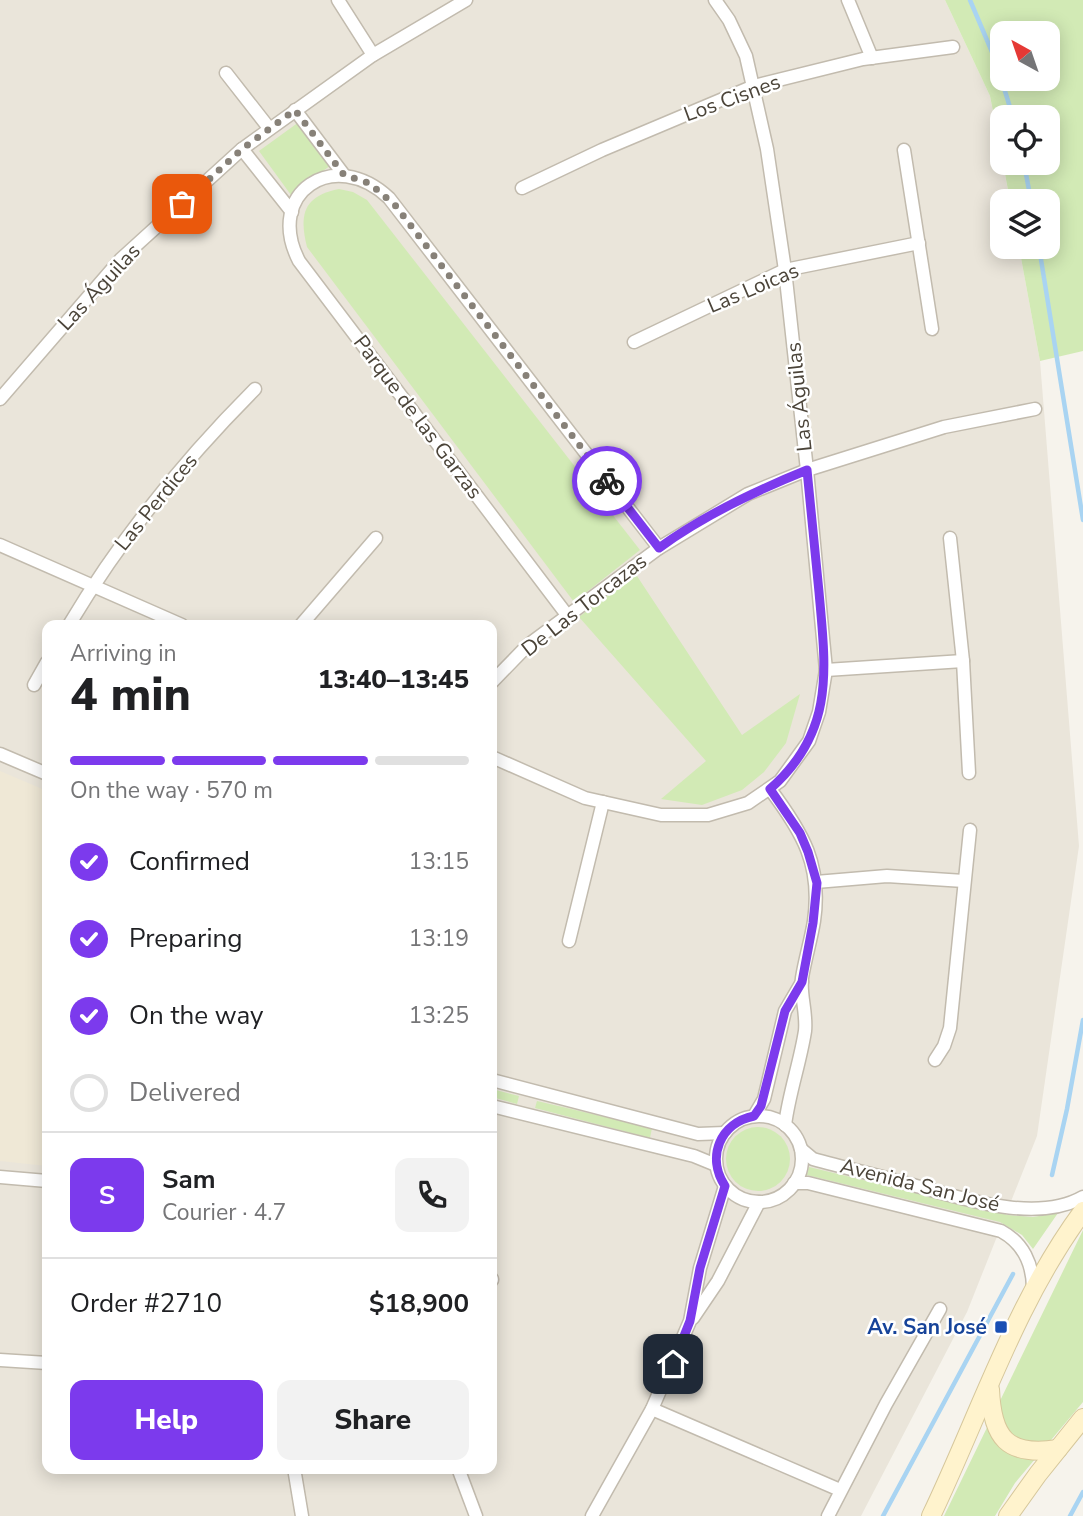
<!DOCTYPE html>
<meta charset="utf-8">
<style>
body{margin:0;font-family:"Nunito Sans",sans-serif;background:#f2f2f2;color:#202124;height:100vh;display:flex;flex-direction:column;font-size:26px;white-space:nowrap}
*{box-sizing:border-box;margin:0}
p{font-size:23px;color:#757577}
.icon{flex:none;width:38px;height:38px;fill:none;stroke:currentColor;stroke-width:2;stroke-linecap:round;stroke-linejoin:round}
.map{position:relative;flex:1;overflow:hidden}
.drawer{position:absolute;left:42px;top:620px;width:455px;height:854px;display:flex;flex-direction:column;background:#fff;border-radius:14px;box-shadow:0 4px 18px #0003}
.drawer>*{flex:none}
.needle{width:46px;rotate:320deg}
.fabs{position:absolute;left:990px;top:21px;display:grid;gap:14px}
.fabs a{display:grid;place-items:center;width:70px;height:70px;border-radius:14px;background:#fff;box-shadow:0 4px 18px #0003;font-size:35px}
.pin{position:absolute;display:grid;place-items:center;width:60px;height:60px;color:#fff;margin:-30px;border-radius:14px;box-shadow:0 4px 10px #0006}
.courier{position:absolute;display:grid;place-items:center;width:70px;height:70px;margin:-35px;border:5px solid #7c3aed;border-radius:50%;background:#fff;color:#222;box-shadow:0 2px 9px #0007}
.summary em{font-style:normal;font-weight:800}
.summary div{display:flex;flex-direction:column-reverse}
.summary{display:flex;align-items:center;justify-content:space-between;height:119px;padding:0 28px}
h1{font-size:46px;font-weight:800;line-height:52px}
.bar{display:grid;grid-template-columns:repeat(4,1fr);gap:10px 7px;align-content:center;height:84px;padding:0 28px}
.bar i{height:9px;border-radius:5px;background:#e0e0e0}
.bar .current{background:#7c3aed}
.bar p{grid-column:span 4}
.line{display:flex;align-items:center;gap:18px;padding:0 28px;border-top:2px solid #e0e0e0}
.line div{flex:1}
.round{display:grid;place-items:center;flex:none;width:74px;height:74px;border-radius:14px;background:#f2f2f2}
ol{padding:0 28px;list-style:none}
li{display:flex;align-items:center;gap:21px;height:77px}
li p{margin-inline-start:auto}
li .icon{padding:7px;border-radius:50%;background:#7c3aed;color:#fff;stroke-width:4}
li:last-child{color:#757577}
li i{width:38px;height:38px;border:4px solid #e0e0e0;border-radius:50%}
.cta{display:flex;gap:14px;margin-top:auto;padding:14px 28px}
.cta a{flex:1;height:80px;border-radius:14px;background:#7c3aed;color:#fff;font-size:28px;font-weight:800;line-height:80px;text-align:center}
.cta a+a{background:#f2f2f2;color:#202124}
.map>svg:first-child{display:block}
.residential{fill:#eae5da;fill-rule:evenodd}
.education{fill:#efe8d6}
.green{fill:#d2eab5;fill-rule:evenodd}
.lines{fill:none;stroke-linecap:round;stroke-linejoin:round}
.stream{stroke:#a9d4f2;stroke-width:4.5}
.minor-casing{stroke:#c2bbae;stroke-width:15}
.secondary-casing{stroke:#d6c79b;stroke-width:20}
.minor{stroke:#fff;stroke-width:12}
.secondary{stroke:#fff3cd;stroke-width:18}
.done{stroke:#878178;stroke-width:7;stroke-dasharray:0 12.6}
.route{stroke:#7c3aed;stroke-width:9}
.transit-dot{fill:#1a4fb4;stroke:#fff;stroke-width:2.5}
.labels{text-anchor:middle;stroke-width:5;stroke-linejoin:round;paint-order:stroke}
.street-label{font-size:21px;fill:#4b4439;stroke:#fff}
.transit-label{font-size:21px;font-weight:bold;fill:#164399;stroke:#fff;text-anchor:end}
</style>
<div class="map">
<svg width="1083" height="1516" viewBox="0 0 1083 1516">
<rect width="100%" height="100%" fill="#f6f3ec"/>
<path class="residential" d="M0 0H945L990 96 1010 201H1003V247H1019L1040 361 1079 846 1037 1136 967 1312 861 1516H0ZM47 625H492V1468H47Z"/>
<path class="education" d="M0 771 47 791V1166L0 1161Z"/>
<g class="green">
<path d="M945 0H1083V351L1040 361 1019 247H1048V201H1010L1003 163H1048V117H1003V162L990 96ZM1003 33H1048V79H1003Z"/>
<path d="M299 122 331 165 291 195 259 151Z"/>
<path d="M339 189 353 192 367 200 640 550 574 602 307 247C299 215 303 196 339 189Z"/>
<path d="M635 573 742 735 800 694 786 743 764 772 742 790 702 805 661 799 706 761 579 617Z"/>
<path d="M492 1089 519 1096 517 1104 492 1097Z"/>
<path d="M537 1101 652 1128 650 1138 535 1108Z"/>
<circle cx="758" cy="1159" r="32"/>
<path d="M809 1167 1008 1215 1033 1217 1058 1213 1033 1249 1022 1235 1000 1222 807 1175Z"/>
<path d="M1083 1230V1402L1015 1483 995 1516H944Z"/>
</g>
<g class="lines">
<g class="stream">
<path d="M970 0 995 59 1013 117"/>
<path d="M1024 163 1031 201"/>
<path d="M1039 247 1083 520"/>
<path d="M1052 1175 1067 1109 1083 1020"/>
<path d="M883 1516 1013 1274"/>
<path d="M1070 1516 1083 1492"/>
</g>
<g class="minor-casing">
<g id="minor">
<path d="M338 0 373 55"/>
<path d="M848 0 872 58"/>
<path d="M226 73 269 128"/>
<path d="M295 110 344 175"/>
<path d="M242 149 292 212"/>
<path d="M904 150 932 329"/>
<path d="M522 188 602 150 754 86 863 59 953 47"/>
<path d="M634 342 785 270 919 243"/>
<path d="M0 399 121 259 242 149 373 55 466 0"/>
<path d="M950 538 963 661 969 773"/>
<path d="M0 545 182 625"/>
<path d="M567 615 299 261C264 193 334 146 389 198L659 548"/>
<path d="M69 625C121 538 184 460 255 389"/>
<path d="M301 625 376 538"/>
<path d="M826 670 963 661"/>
<path d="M492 682 528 645 659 548 748 494 807 470 944 427 1035 409"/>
<path d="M34 685 47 662"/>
<path d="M0 754 47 774"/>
<path d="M492 757 585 798 661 815H708L748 803 780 781 809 741 819 712 826 670 807 470 785 270 767 149 746 56 729 20 715 0"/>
<path d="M770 789C803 833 822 865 814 921 811 940 805 959 802 978 800 995 807 1013 805 1031 800 1063 789 1093 785 1125"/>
<path d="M816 882 887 876 964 881"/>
<path d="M569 941 603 802"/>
<path d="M935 1060 944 1046 950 1028 970 830"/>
<path d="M492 1080 698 1134 725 1133"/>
<path d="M492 1106 694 1156 716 1165"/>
<path d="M754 1116 764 1099 785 1011 802 982"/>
<circle cx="759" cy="1159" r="43"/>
<path d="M801 1149 813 1159C846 1168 880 1176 913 1185 962 1198 1036 1224 1083 1197"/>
<path d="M0 1177 47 1181"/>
<path d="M794 1183H808L1001 1231C1023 1243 1033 1264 1033 1289"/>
<path d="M492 1280V1279"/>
<path d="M693 1318 718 1281 759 1202"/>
<path d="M0 1360 47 1363"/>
<path d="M652 1409 840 1490"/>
<path d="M294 1468 302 1516"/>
<path d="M458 1468 476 1516"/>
<path d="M592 1516 652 1409 690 1321 700 1268 725 1186"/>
<path d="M828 1516 886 1404 940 1309"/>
</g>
</g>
<g class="secondary-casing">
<g id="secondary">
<path d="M990 1389C992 1438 1007 1457 1058 1449"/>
<path d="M931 1516C980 1414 1015 1303 1083 1211"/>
<path d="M1008 1516 1038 1474 1083 1418"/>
</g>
</g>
<use href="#minor" class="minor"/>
<use href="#secondary" class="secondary"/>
</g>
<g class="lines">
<path class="done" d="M182 204 242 149 295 110 344 175 369 183 395 205 607 481"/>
<path class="route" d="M607 481 659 548C704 515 755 491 807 470 811 511 815 552 819 592 826 671 835 732 770 789L800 833 808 852 817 883 813 923 802 982 785 1011 761 1106 754 1116C720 1123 706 1157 725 1186L700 1268 690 1321 673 1364"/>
</g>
<rect class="transit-dot" x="994" y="1320" width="14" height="14" rx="3.5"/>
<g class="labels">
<g class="street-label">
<text transform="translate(732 98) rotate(-20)" y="7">Los Cisnes</text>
<text transform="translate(99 287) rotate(-47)" y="7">Las Águilas</text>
<text transform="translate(753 288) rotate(-23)" y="7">Las Loicas</text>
<text transform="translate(799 397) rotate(-96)" y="7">Las Águilas</text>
<text transform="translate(418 417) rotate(53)" y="7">Parque de las Garzas</text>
<text transform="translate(156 502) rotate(-51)" y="7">Las Perdices</text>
<text transform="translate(584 605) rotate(-38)" y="7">De Las Torcazas</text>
<text transform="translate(920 1185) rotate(14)" y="7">Avenida San José</text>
</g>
<g class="transit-label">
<text x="987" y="1334">Av. San José</text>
</g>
</g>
</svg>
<div class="fabs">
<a><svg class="needle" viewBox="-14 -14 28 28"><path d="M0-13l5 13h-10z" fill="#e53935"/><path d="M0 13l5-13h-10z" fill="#757577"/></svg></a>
<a><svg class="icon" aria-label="locate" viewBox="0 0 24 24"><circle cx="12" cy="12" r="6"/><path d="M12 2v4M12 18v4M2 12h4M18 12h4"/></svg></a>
<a><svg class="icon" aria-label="layers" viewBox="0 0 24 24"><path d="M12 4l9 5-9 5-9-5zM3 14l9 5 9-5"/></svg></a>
</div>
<div class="pin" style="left:182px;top:204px;background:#ea580c"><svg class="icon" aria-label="bag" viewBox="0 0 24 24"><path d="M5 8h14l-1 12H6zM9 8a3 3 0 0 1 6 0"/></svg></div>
<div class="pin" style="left:673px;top:1364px;background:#1f2937"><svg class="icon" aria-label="home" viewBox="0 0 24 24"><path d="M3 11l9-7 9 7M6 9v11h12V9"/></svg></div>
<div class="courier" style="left:607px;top:481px"><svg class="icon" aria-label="bike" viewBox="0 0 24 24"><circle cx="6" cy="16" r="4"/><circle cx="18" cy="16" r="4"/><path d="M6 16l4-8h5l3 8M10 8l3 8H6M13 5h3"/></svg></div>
<section class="drawer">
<div class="summary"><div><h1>4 min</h1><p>Arriving in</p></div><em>13:40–13:45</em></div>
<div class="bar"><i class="current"></i><i class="current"></i><i class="current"></i><i></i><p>On the way · 570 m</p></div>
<ol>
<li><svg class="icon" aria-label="check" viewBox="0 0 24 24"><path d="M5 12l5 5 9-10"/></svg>Confirmed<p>13:15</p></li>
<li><svg class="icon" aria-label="check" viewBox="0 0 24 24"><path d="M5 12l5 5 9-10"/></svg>Preparing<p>13:19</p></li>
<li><svg class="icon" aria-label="check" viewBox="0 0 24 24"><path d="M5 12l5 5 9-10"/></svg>On the way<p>13:25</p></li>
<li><i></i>Delivered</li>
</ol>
<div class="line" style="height:126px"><b class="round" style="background:#7c3aed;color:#fff">S</b><div><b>Sam</b><p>Courier · 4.7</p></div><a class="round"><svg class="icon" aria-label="phone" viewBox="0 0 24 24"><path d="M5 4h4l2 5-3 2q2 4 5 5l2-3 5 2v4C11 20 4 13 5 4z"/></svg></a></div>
<div class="line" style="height:91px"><div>Order #2710</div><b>$18,900</b></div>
<div class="cta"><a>Help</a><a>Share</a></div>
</section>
</div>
